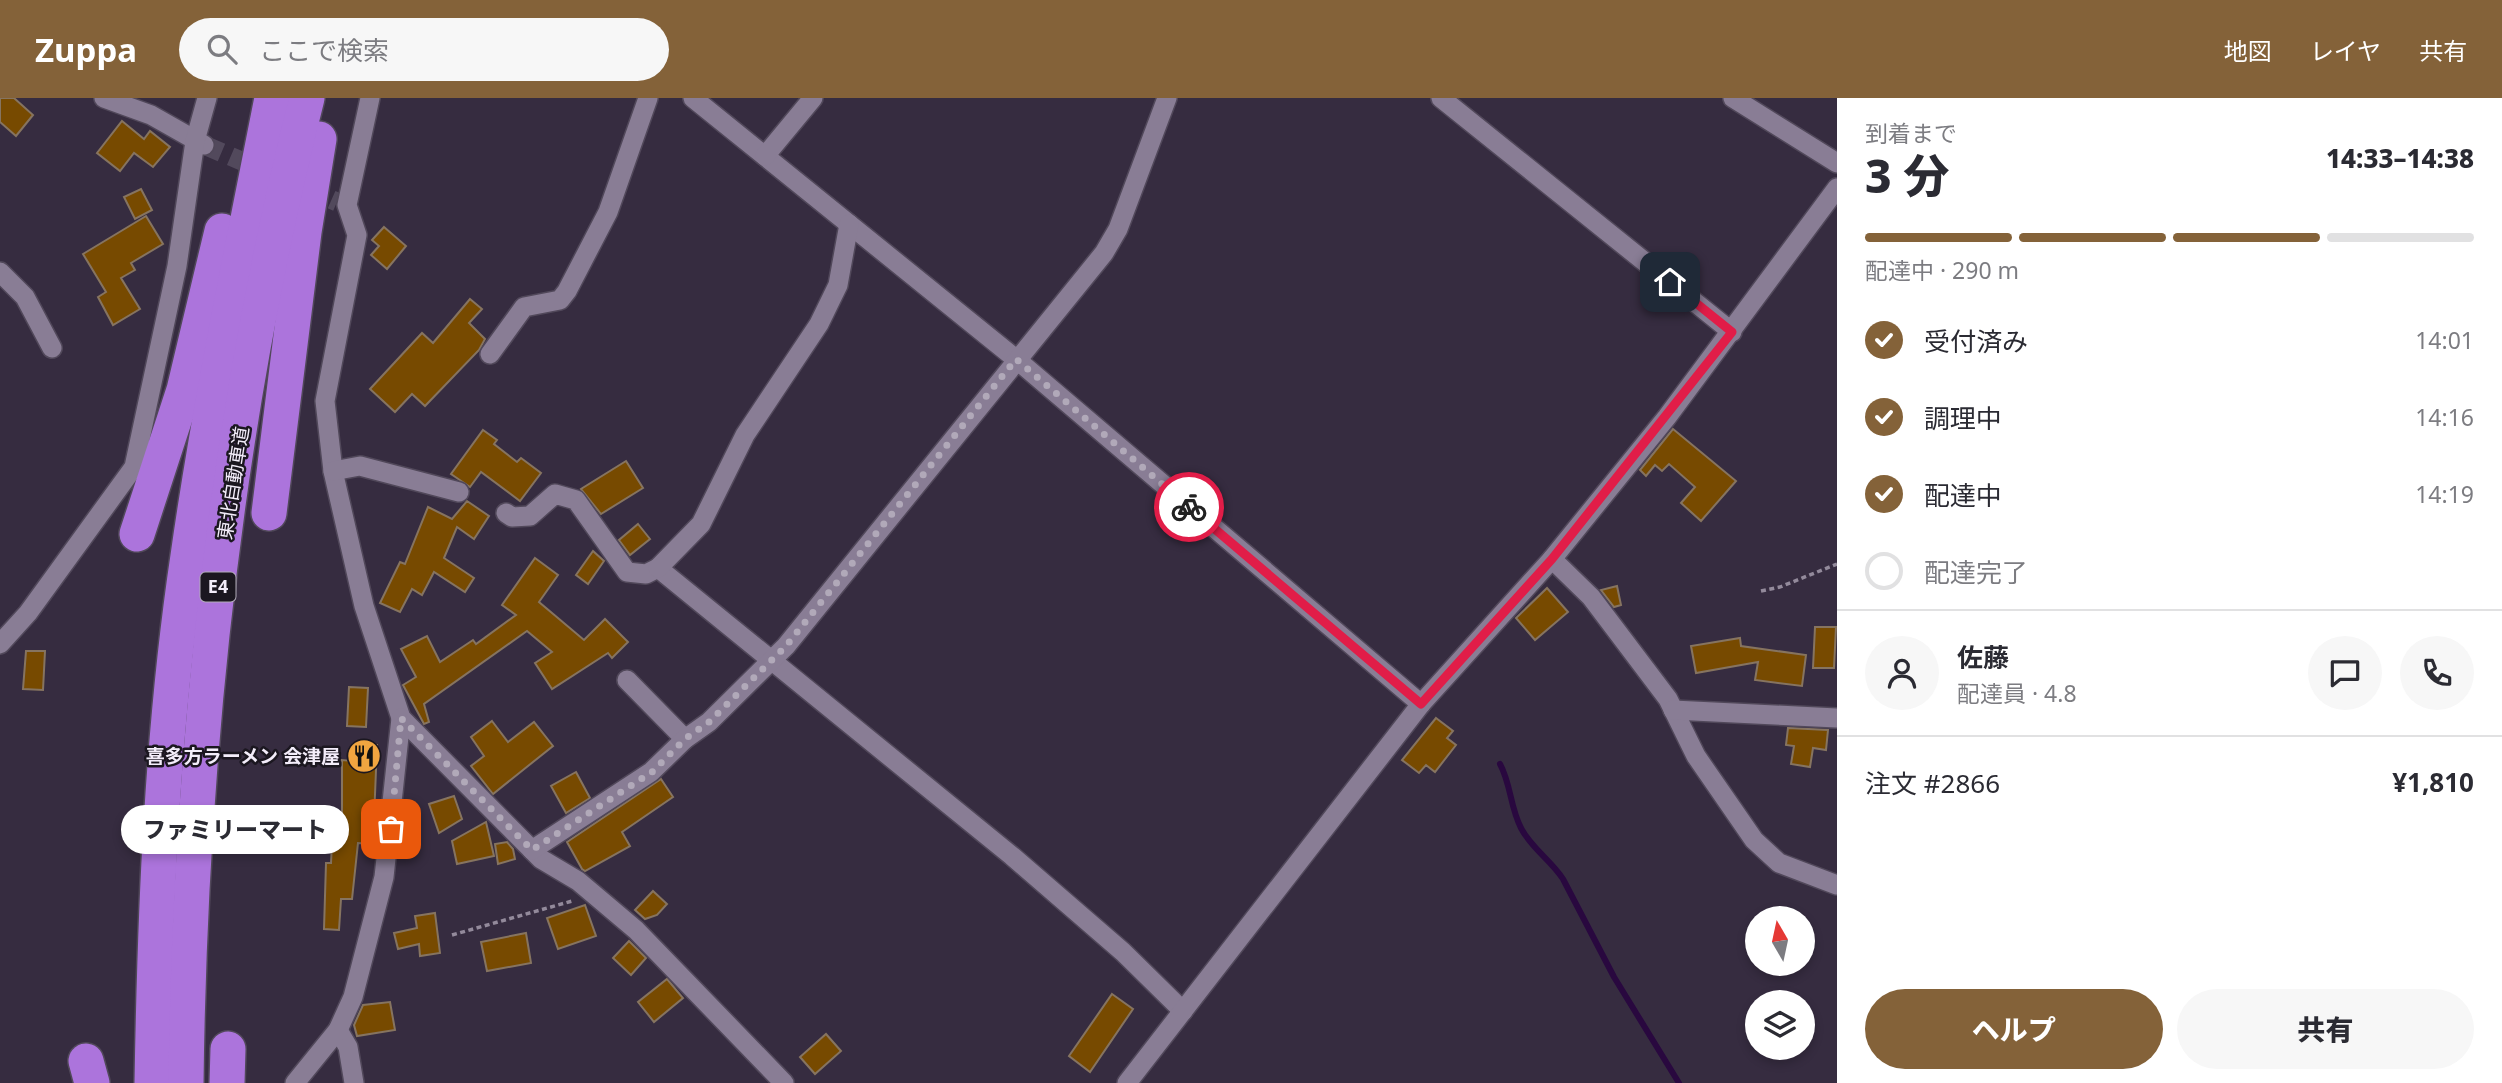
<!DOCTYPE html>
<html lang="ja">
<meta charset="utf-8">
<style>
body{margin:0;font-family:"Noto Sans","Noto Sans JP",sans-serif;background:#f7f7f7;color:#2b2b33;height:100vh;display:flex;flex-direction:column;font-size:26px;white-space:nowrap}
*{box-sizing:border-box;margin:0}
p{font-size:23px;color:#7c7c81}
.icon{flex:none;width:38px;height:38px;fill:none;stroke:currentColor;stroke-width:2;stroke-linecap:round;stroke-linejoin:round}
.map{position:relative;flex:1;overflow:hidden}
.sheet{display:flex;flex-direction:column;background:#fff;width:665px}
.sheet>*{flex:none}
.needle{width:46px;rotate:351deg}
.buttons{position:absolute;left:1745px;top:808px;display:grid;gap:14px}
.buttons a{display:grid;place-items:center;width:70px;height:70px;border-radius:50%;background:#fff;box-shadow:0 4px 10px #0003;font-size:35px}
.pin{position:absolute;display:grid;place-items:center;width:60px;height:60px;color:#fff;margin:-30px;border-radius:14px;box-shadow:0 4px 10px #0006}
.courier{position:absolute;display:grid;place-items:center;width:70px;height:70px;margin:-35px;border:5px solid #e11d48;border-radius:50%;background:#fff;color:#222;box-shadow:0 2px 9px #0007}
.bubble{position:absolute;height:49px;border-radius:24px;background:#fff;box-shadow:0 4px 10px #0003;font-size:23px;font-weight:800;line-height:49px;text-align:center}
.overview em{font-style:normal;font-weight:800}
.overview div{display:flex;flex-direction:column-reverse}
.overview{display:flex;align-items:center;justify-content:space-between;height:119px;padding:0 28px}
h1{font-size:46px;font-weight:800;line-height:52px}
.bar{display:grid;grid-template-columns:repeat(4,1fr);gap:10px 7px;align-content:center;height:84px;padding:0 28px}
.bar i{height:9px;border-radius:5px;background:#e1e1e2}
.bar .on{background:#846239}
.bar p{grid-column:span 4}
.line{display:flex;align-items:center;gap:18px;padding:0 28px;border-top:2px solid #e1e1e2}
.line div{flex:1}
.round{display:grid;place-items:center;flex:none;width:74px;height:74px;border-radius:37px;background:#f7f7f7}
ol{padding:0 28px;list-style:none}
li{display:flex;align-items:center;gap:21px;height:77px}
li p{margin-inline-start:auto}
li .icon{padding:7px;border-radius:50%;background:#846239;color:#fff;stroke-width:4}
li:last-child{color:#7c7c81}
li i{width:38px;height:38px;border:4px solid #e1e1e2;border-radius:50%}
.action{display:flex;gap:14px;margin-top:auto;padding:14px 28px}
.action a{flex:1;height:80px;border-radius:42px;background:#846239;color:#fff;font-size:28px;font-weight:800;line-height:80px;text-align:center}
.action a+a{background:#f7f7f7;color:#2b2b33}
header{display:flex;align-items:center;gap:42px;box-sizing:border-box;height:98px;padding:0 35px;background:#846239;color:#fff}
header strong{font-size:33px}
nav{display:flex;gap:38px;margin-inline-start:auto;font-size:24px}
.search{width:490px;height:63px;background:#f7f7f7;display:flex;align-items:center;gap:18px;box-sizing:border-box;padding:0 24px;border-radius:38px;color:#7c7c81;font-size:26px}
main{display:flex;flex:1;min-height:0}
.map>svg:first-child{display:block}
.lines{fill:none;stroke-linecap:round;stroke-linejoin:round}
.stream{stroke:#29083f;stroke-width:6}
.building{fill:#774a00;stroke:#867460;stroke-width:2}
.street-tunnel{stroke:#52495c;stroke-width:19;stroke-dasharray:19 10;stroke-linecap:butt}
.street-casing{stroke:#51485a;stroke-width:22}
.highway-casing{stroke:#51485a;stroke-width:38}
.path{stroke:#938a9b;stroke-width:3.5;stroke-dasharray:5 3.5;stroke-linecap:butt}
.street{stroke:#897d95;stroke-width:19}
.highway{stroke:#ac74dc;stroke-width:35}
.done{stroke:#b1a9b9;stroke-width:7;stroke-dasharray:0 12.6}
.route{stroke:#e11d48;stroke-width:9}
.labels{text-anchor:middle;stroke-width:5;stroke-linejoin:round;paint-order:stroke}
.shield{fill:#1b1720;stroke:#b2adb9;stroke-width:2}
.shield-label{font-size:18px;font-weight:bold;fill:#f3edfa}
.street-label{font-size:19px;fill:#f3edfa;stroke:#1b1720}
.poi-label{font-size:19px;font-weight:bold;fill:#f3edfa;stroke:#1b1720;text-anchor:end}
</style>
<header>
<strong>Zuppa</strong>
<div class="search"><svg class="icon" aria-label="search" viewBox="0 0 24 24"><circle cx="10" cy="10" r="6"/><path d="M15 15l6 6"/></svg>ここで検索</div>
<nav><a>地図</a><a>レイヤ</a><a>共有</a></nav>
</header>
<main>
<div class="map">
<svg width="1837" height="985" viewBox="0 0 1837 985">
<rect width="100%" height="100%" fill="#362c40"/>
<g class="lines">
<path class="stream" d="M1500 666C1511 686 1510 709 1521 730 1531 750 1551 762 1563 781L1614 879 1679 985"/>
</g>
<g class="building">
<path d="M0 0H14L33 17 16 38 0 24Z"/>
<path d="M122 23 144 41 150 33 170 49 153 69 134 55 120 73 97 55Z"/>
<path d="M141 91 152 112 135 121 124 99Z"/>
<path d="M146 118 163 146 131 165 135 172 121 180 140 211 113 227 98 199 106 194 83 156Z"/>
<path d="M384 129 406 148 387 171 371 157 379 148 372 142Z"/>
<path d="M470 201 482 211 469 225 485 241 479 252 425 308 412 296 395 314 370 291 422 235 433 245Z"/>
<path d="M1673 331 1736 383 1701 423 1681 405 1695 389 1669 366 1662 373 1655 367 1646 378 1640 372Z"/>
<path d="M483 332 497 342 494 346 517 364 521 360 541 375 520 403 481 374 470 389 451 376Z"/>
<path d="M626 363 643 390 601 416 581 391Z"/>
<path d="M467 403 489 418 474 441 457 429 444 460 474 480 465 494 434 474 422 497 412 491 400 514 380 505 400 464 405 466 428 409 452 421Z"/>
<path d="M638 426 650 441 630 457 619 442Z"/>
<path d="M593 453 604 463 588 486 576 477Z"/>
<path d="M535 460 558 477 539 504 584 542 605 521 628 544 612 560 608 555 552 591 535 565 552 554 527 533 424 606 429 624 424 626 403 587 416 579 401 551 427 538 440 564 473 542 476 546 516 517 502 507Z"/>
<path d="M1617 488 1621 507 1614 509 1601 492Z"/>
<path d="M1547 490 1568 514 1535 542 1516 520Z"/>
<path d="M1815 529H1836L1834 570H1813Z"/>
<path d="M1740 540 1741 548 1806 557 1802 588 1755 582 1758 564 1696 575 1691 548Z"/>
<path d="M26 553H45L43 592 23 591Z"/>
<path d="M349 589 368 590 366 629 347 628Z"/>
<path d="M1436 620 1453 633 1447 640 1456 647 1435 674 1426 667 1419 675 1402 662Z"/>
<path d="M492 623 508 644 534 624 553 648 493 696 471 668 484 658 471 639Z"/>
<path d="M1788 630 1828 632 1826 652 1813 650 1810 669 1791 666 1794 648 1786 647Z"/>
<path d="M353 646 377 647 373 746 358 745 352 801H341L339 832 324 831 326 765H331L333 726H342V662L352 663Z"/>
<path d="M576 674 590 700 566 715 551 688Z"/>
<path d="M661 681 673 699 622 734 630 748 585 773 582 771 567 744Z"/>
<path d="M454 698 462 721 439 735 429 706Z"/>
<path d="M486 724 494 758 457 766 452 743Z"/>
<path d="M507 744 513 751 515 761 498 766 495 746Z"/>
<path d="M653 793 667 806 657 817 645 821 635 812Z"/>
<path d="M585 807 596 838 558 851 547 820Z"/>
<path d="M435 815 440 855 420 858 419 846 398 851 394 835 417 830 415 818Z"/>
<path d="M526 835 531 865 487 873 481 844Z"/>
<path d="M629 843 646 860 631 877 613 860Z"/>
<path d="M667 881 683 900 654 924 638 904Z"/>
<path d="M1112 896 1133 911 1090 974 1069 958Z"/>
<path d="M390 904 395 932 357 938 354 927 363 907Z"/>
<path d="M826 936 841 953 815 976 800 959Z"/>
</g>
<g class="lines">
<g class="street-tunnel">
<path d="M204 47 265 73"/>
<path d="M305 90 337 104"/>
</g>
<g class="street-casing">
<g id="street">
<path d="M104 0 151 17 204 47"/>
<path d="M370 0 347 107 357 137 325 303 333 373 364 508 401 620 541 761 578 783 636 832 784 985"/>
<path d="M693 0 1016 261 1421 606"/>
<path d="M1441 0 1732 234"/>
<path d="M1733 0 1837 65"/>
<path d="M765 58 813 0"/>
<path d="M0 174 25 199 52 250"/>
<path d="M490 256 524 209 560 202 567 193 608 114 648 0"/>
<path d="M333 373 360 368 459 394"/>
<path d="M506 415 512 419 530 418 555 396 576 402 627 474 646 476 658 470 1012 758 1123 854 1183 913"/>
<path d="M1552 461 1591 499 1668 601 1696 658 1754 742 1779 765 1837 787"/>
<path d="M658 470 701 426 745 337 819 226 838 187 849 126"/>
<path d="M0 546 28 515 134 369 177 168 195 43 207 0"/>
<path d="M627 582 685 641"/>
<path d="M1673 612 1837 620"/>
<path d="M532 752 651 674 685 641 709 624 786 548 1104 155 1118 131 1167 0"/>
<path d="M338 932 348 949 354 985"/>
<path d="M295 985 338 932 353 899 384 779 401 620"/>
<path d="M1127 985 1421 606 1552 461 1667 319 1837 90"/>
</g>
</g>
<g class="highway-casing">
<g id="highway">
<path d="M269 415 304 134 319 41"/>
<path d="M137 436 184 292 222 133"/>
<path d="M86 963 92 985"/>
<path d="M152 985C155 809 162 632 188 458 210 304 242 152 272 0"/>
<path d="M186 985C190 656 226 319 307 0"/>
<path d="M227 985 228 951"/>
</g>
</g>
<g class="path">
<path d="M1761 493 1780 489 1837 466"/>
<path d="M452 837 572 803"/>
</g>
<use href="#street" class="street"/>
<use href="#highway" class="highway"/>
</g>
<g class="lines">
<path class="done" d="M391 731 401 620 532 752 652 674 685 641 709 624 786 548 1016 261 1189 409"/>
<path class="route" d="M1189 409 1421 606 1552 461 1732 234 1670 184"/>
</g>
<defs>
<g id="restaurant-disc" transform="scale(1.75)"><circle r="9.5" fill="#f1a540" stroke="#1b1720"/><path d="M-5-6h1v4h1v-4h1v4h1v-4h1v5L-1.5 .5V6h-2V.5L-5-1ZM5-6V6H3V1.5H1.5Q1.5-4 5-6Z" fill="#111"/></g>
</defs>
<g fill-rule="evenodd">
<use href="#restaurant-disc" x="364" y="658"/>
</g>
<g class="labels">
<rect class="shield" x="200.5" y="474.5" width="35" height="29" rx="5"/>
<g class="shield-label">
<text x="218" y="495">E4</text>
</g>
<g class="street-label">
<text transform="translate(233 385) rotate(-81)" y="7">東北自動車道</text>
</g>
<g class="poi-label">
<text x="340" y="665">喜多方ラーメン 会津屋</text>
</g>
</g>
</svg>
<div class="buttons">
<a><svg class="needle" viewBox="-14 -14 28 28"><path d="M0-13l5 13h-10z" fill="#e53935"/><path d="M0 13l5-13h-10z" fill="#7c7c81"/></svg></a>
<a><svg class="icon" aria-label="layers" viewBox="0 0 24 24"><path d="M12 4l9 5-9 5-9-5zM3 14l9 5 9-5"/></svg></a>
</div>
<div class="pin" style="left:391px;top:731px;background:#ea580c"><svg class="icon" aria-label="bag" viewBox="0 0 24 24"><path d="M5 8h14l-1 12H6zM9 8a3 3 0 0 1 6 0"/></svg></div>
<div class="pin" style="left:1670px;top:184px;background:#1f2937"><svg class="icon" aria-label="home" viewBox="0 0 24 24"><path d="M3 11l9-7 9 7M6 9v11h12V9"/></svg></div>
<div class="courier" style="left:1189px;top:409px"><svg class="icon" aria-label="bike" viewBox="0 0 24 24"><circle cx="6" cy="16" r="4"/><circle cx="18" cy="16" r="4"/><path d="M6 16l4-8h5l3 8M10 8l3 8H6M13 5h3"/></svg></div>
<div class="bubble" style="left:121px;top:707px;width:228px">ファミリーマート</div>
</div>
<section class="sheet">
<div class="overview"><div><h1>3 分</h1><p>到着まで</p></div><em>14:33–14:38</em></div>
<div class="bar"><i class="on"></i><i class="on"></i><i class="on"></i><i></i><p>配達中 · 290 m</p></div>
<ol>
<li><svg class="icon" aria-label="check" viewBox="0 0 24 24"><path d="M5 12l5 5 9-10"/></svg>受付済み<p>14:01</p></li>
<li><svg class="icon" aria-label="check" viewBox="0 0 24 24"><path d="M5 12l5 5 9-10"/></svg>調理中<p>14:16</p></li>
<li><svg class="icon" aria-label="check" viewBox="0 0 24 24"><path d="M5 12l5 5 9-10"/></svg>配達中<p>14:19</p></li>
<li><i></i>配達完了</li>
</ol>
<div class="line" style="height:126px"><a class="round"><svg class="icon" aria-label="person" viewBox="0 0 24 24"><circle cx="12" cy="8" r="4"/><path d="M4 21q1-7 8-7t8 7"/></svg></a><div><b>佐藤</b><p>配達員 · 4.8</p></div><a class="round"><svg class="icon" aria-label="chat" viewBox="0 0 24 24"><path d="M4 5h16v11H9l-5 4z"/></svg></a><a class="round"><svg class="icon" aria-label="phone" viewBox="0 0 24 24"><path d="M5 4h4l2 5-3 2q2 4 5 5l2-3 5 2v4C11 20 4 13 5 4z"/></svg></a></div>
<div class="line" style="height:91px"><div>注文 #2866</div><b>¥1,810</b></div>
<div class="action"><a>ヘルプ</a><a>共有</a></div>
</section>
</main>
